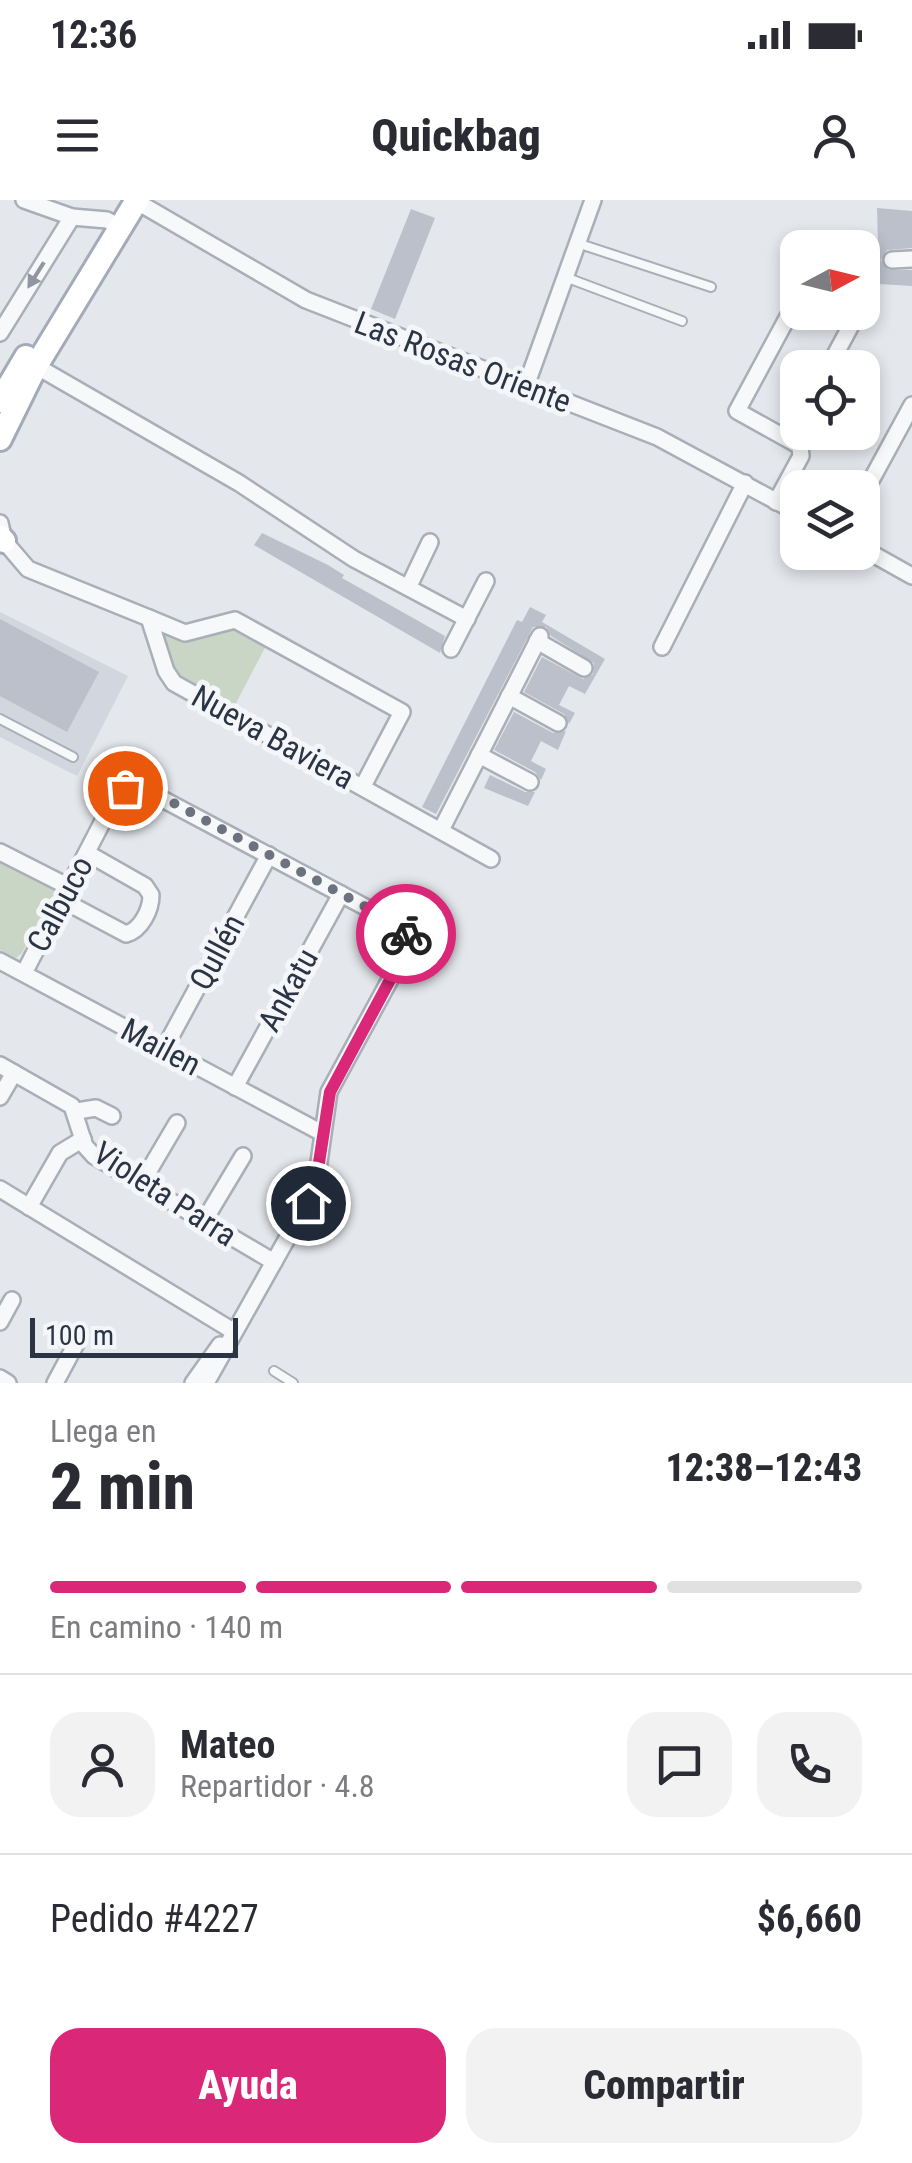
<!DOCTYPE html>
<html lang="es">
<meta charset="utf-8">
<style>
body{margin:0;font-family:"Roboto Condensed",sans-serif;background:#f2f2f3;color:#2b2b33;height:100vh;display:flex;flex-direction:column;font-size:38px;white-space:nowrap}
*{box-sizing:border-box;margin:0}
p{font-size:32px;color:#7c7c81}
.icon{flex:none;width:55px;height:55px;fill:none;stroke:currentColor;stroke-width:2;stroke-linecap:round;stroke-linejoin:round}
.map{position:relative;height:1183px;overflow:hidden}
.side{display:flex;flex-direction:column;background:#fff;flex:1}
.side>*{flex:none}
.needle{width:65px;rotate:83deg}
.fabs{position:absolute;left:780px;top:30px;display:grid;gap:20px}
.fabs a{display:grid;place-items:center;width:100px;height:100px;border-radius:20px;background:#fff;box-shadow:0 5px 15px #0003;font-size:50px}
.scale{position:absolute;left:30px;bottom:25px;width:208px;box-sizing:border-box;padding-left:10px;border:5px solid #2b3445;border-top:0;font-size:28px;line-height:35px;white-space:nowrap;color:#2b3445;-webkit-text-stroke:8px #f4f6f9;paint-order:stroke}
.pin{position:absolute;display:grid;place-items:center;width:85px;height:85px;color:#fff;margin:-42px;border:5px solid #fff;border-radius:50%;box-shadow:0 2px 10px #0007}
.courier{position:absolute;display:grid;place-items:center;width:100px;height:100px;margin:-50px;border:8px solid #db2777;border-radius:50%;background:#fff;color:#222;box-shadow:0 2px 12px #0007}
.headline em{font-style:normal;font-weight:800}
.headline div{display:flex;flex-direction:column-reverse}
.headline{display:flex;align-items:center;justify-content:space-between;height:170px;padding:0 50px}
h1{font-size:65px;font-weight:800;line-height:75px}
.bar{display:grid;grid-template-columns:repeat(4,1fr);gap:15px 10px;align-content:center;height:120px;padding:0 50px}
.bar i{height:12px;border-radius:8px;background:#e1e1e2}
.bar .current{background:#db2777}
.bar p{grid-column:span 4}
.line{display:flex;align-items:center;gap:25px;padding:0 50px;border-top:2px solid #e1e1e2}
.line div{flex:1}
.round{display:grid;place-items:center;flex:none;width:105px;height:105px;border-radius:30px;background:#f2f2f3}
.action{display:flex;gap:20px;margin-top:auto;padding:20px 50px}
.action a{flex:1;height:115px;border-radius:30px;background:#db2777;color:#fff;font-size:40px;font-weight:800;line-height:115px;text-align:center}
.action a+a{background:#f2f2f3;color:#2b2b33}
.status{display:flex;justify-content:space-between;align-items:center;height:70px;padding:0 50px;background:#fff;direction:ltr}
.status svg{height:28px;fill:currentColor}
header{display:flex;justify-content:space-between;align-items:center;height:130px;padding:0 50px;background:#fff;font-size:45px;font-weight:800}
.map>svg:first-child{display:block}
.built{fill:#d2d6de}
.green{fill:#c9d6c5}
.building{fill:#bbc0ca}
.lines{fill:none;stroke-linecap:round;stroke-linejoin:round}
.lane-casing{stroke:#a9aeb7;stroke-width:12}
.street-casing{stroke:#a9aeb7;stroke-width:20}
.primary-casing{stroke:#a3abb8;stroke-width:28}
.lane{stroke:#f7f8fa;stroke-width:8}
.street{stroke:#f7f8fa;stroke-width:15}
.primary{stroke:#fff;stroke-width:22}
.oneway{fill:#9196a0}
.done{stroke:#6c737f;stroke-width:10;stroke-dasharray:0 18}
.route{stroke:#db2777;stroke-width:12}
.labels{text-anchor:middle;stroke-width:10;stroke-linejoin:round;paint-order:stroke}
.street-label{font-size:32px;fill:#2b3445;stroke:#f4f6f9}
</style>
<div class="status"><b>12:36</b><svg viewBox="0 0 49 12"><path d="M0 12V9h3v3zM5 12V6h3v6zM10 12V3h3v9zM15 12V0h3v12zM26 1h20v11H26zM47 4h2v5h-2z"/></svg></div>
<header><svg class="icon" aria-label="menu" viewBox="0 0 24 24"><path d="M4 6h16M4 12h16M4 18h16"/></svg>Quickbag<svg class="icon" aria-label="person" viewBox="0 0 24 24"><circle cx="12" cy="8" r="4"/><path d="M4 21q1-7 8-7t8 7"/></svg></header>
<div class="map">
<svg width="912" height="1183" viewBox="0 0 912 1183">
<rect width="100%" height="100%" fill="#e4e7ec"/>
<path class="built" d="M0 412 128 476 77 576 0 537Z"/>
<g class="green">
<path d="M222 426H232L266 446 235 505C182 481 177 488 161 429L185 441Z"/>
<path d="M0 661 56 690 22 753 16 758 0 750Z"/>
</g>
<g class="building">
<path d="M877 8 912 11V48L887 50 881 60 888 70H912V86L879 84Z"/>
<path d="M411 9 435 18 395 119 371 109Z"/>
<path d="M262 333 328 365 344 375 342 378 445 436 440 453 254 345Z"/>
<path d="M530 407 546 415 542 422 605 459 585 494 569 486 559 505 575 513 569 524 564 514 524 492 542 457 583 479 593 474 594 463 551 436 546 427H533L436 614 422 607 517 420 522 422Z"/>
<path d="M0 419 99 472 67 532 0 496Z"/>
<path d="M514 512 553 533 566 531 558 550 541 541 531 561 546 569 541 580 535 572 494 550Z"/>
<path d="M490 575 525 592H535L528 606 484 588Z"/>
</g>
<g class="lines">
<g class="lane-casing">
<g id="lane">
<path d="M577 43 711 87"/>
<path d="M565 77 682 121"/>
<path d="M0 519 73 557"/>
<path d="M274 1171 293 1183"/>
</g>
</g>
<g class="street-casing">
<g id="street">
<path d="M24 0 72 17 107 20 120 27"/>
<path d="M134 0 306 100 657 237 798 313"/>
<path d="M892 60 912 59"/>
<path d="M0 133 72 17"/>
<path d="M36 166 239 283 354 359 467 419"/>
<path d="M828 168 856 116"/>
<path d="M526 186 593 0"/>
<path d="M862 297 912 205"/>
<path d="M776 302 801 256 800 246 737 211 798 98"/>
<path d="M0 323 4 341 28 369 149 418 166 471 174 483 491 659"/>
<path d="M862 348 912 376"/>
<path d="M409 386 430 342"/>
<path d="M149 418 185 433 235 420 402 512 363 586"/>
<path d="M537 441 584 468"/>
<path d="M662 447 745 283"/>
<path d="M451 449 486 381"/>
<path d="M509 496 558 523"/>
<path d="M479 555 530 582"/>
<path d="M441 630 540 436"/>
<path d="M0 652 69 687"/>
<path d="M62 700 126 734C141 730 151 710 151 695L145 686 87 653"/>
<path d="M0 761 322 933"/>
<path d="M24 773 117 594 136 585 399 725 405 732V752L329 892 318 969 307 1003 206 1183"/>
<path d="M164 849 269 655"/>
<path d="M0 865 72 906 85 946 94 956 274 1062"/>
<path d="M235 887 341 694"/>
<path d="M0 897 14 873"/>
<path d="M77 911 96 908 112 916"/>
<path d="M141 984 177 923"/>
<path d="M0 989 233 1131"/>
<path d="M29 1007 60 953 83 939"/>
<path d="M204 1021 243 956"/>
<path d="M0 1122 12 1100"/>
<path d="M0 1178 8 1183"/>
<path d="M55 1183 77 1142"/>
<path d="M193 1183 220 1145"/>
</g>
</g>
<g class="primary-casing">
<g id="primary">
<path d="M0 201 26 157"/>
<path d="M0 239 36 166 137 0"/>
<path d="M0 337 4 341"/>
</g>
</g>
<use href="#lane" class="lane"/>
<use href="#street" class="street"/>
<use href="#primary" class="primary"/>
</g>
<defs><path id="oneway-solid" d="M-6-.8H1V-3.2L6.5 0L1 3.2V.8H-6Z" transform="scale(2.5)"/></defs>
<use class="oneway" href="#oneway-solid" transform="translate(36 75) rotate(122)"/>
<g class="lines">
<path class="done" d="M125 588 142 586 399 725 406 734"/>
<path class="route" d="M308 1003 318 969 330 892 405 752 406 734"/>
</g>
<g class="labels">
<g class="street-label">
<text transform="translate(463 162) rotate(21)" y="11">Las Rosas Oriente</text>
<text transform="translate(273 537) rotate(29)" y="11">Nueva Baviera</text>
<text transform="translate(60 704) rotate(-62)" y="11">Calbuco</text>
<text transform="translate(217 752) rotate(-62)" y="11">Qullén</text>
<text transform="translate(288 790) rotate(-61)" y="11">Ankatu</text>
<text transform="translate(161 847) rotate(28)" y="11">Mailen</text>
<text transform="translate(165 994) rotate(33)" y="11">Violeta Parra</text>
</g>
</g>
</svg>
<div class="fabs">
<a><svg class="needle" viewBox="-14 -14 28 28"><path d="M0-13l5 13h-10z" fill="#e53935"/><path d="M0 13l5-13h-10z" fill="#7c7c81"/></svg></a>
<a><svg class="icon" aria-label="locate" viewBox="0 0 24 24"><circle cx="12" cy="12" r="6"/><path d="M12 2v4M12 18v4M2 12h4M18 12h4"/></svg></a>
<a><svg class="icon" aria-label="layers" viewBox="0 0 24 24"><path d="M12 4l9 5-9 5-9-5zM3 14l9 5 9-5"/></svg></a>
</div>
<div class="scale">100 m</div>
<div class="pin" style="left:125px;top:588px;background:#ea580c"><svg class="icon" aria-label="bag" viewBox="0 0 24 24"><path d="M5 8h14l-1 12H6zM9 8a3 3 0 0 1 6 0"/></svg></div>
<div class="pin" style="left:308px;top:1003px;background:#1f2937"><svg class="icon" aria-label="home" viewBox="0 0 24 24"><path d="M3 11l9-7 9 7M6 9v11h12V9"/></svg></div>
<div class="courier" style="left:406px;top:734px"><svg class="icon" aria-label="bike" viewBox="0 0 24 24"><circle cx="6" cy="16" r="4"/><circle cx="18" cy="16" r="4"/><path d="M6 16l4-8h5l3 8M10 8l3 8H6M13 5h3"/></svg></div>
</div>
<section class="side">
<div class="headline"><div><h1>2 min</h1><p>Llega en</p></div><em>12:38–12:43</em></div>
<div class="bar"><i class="current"></i><i class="current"></i><i class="current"></i><i></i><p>En camino · 140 m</p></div>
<div class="line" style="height:180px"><a class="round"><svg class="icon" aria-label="person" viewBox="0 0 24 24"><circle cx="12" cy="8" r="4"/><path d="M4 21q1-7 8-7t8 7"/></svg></a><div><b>Mateo</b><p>Repartidor · 4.8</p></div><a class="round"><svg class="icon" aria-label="chat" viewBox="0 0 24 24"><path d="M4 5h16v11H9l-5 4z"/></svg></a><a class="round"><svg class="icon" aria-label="phone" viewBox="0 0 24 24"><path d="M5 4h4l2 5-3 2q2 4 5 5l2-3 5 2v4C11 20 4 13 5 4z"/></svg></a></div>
<div class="line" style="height:130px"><div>Pedido #4227</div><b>$6,660</b></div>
<div class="action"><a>Ayuda</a><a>Compartir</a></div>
</section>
